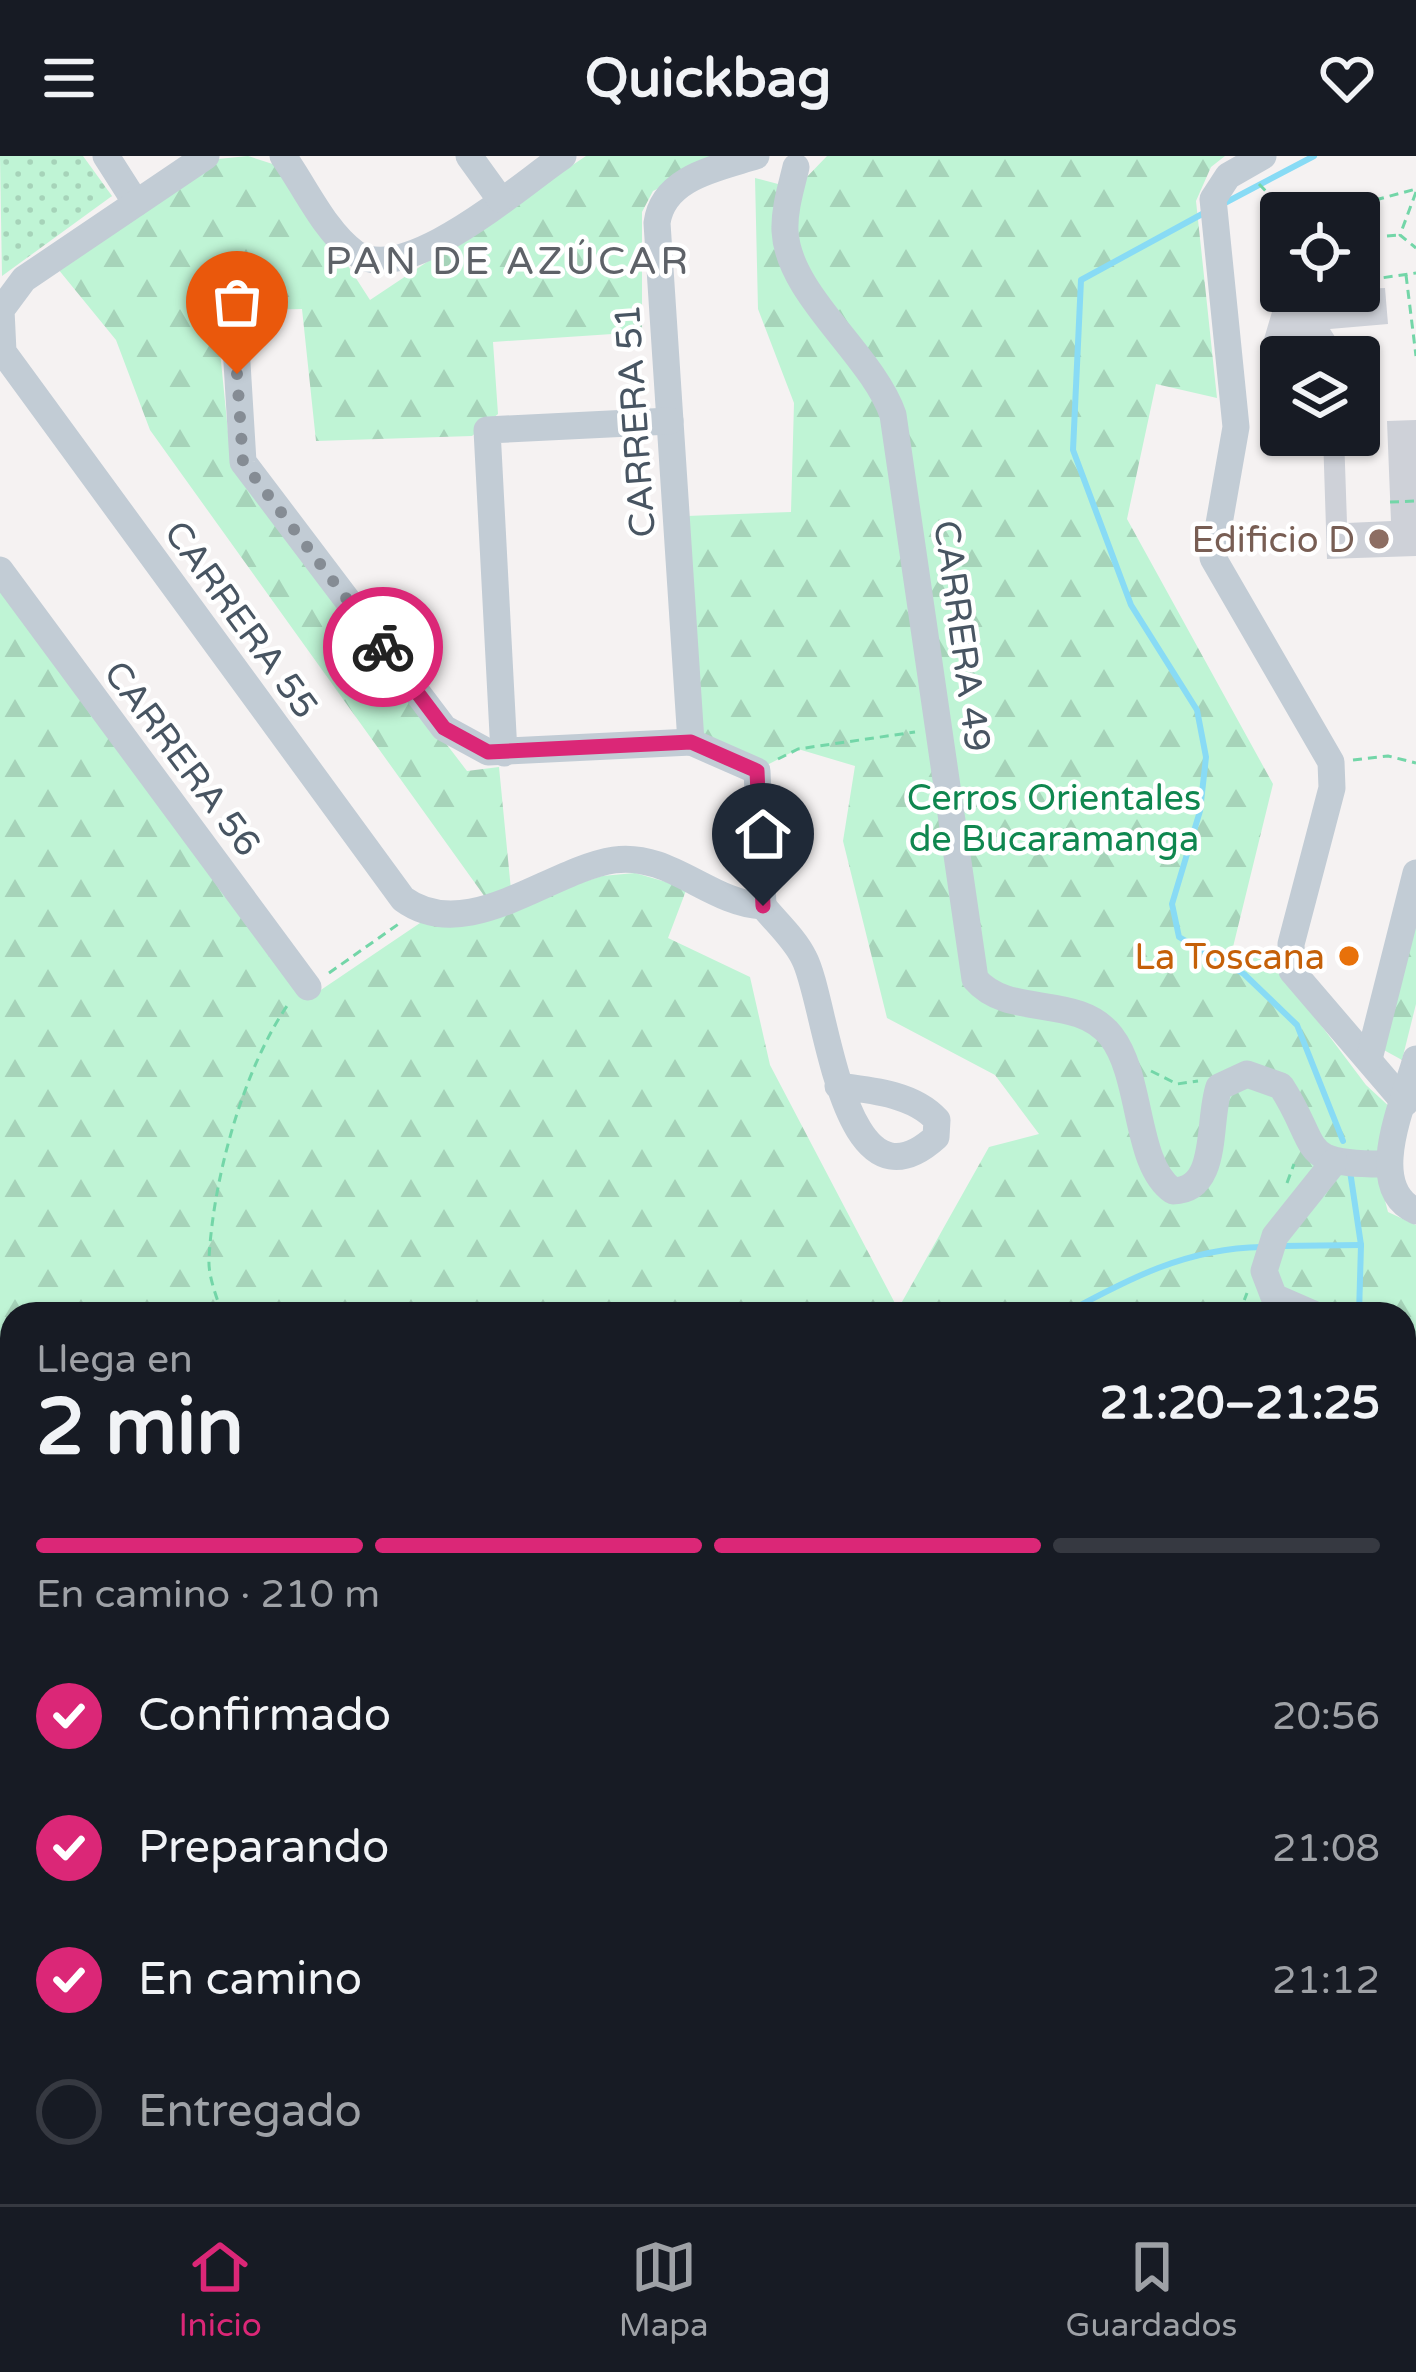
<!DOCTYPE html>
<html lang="es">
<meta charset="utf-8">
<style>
body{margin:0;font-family:"Varela Round",sans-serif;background:#242831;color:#f1f3f6;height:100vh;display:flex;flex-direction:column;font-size:45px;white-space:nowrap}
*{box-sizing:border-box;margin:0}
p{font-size:39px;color:#9ea1a6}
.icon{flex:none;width:66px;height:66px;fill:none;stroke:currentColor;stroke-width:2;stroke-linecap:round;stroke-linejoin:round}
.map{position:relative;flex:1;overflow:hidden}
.side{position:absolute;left:0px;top:1146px;width:1416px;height:903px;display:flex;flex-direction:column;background:#171b24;border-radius:36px 36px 0 0;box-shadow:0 3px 9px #0004}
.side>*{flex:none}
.buttons{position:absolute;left:1260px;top:36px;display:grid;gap:24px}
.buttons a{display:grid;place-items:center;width:120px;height:120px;border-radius:12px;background:#171b24;box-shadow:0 3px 9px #0004;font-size:60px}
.pin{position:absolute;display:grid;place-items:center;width:102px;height:102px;color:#fff;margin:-123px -51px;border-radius:50% 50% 50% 0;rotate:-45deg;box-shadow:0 0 12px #0007}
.pin .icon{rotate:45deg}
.courier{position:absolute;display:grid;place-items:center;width:120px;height:120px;margin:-60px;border:9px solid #db2777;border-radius:50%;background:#fff;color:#222;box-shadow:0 3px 15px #0007}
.head em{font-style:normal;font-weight:700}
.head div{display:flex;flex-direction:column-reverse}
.head{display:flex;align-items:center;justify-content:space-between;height:204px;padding:0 36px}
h1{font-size:78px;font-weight:700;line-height:90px}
.bar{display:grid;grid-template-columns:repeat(4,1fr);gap:18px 12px;align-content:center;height:144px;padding:0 36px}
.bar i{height:15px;border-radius:9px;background:#363941}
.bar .on{background:#db2777}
.bar p{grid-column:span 4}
ol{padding:0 36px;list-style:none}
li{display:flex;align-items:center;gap:36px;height:132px}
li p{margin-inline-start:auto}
li .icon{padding:12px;border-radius:50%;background:#db2777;color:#fff;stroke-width:4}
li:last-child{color:#9ea1a6}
li i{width:66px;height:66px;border:6px solid #363941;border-radius:50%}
header{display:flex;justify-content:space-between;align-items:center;height:156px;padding:0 36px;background:#171b24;font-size:54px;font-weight:700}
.menu{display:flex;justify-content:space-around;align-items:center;height:168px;border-top:3px solid #363941;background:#171b24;font-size:33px;color:#9ea1a6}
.menu a{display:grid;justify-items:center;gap:6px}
.menu .on{color:#db2777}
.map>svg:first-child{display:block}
.forest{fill:url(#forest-firs)}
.park{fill:url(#park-dots)}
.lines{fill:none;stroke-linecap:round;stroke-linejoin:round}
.stream{stroke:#88dbf5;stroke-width:6}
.building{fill:#ced1d8}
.path{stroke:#73d6a8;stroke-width:3;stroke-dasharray:9 6;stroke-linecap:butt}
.minor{stroke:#c2ccd5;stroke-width:27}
.done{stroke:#858c94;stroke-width:12;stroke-dasharray:0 21.6}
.route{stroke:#db2777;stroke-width:15}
.education-dot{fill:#8d6e63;stroke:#fff;stroke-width:4.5}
.food-dot{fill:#e8710a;stroke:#fff;stroke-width:4.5}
.labels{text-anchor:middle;stroke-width:9;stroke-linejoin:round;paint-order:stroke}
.street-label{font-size:36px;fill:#485562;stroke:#fff}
.education-label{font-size:36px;fill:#785e54;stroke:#fff;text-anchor:end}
.park-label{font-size:36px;fill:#0f874f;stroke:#fff}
.food-label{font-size:36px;fill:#c56008;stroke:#fff;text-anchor:end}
.neighbourhood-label{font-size:39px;letter-spacing:3px;fill:#5e6268;stroke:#fff}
</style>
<header><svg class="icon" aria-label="menu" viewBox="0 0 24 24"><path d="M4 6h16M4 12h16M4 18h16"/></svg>Quickbag<svg class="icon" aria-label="heart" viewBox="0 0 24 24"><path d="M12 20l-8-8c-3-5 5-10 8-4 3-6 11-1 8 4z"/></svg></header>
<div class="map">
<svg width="1416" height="2048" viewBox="0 0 1416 2048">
<defs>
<pattern id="forest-firs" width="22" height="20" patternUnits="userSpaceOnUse" patternTransform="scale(3)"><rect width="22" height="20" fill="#bff4d5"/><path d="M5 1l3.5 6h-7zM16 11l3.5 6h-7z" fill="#a6d3b9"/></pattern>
<pattern id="park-dots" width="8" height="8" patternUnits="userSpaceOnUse" patternTransform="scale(3)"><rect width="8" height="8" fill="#bff4d5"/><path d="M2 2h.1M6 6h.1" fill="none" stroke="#a6d3b9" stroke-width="1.8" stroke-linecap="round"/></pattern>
</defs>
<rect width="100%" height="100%" fill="#f5f2f2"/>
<g class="forest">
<path d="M248 0 285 12 370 144 586 0H729L653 35 642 56V176L493 186 498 258 472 280 316 285 302 153 216 155 231 306 467 615 499 611 511 734 485 741 150 274 116 184 58 113 218 3Z"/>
<path d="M827 0H1225L1211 11 1196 45 1217 242 1156 228 1127 363 1273 628 1233 791 1275 808 1366 929 1393 954 1378 1018 1388 1056 1416 1069V1239L1404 1261V1158H12V2037H1404V1613L1416 1610V2048H0V432L306 844 420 767 469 764 602 720 635 717 687 732 668 782 750 821 770 909 898 1153 989 991 1039 978 995 919 887 862 843 685 855 610 798 593 767 609 700 578 687 360 791 356 794 247 758 153 755 22 778 28 803 25Z"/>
<path d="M1416 760V848L1402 904 1382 893Z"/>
</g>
<path class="park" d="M0 0H83L112 40 2 120Z"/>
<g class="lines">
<g class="stream">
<path d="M1221 49 1314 0"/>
<path d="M1204 57 1081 124 1073 294 1131 449 1197 554 1206 601 1200 655 1172 748 1179 781 1244 818 1297 869 1343 985"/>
<path d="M1350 1015 1361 1089 1359 1158"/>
<path d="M1281 1090 1361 1089"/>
<path d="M676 1158 776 1149 807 1158"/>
<path d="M1064 1158C1128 1123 1187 1092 1262 1091"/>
<path d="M1404 1974 1416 2016"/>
</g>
</g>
<g class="building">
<path d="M1385 132 1388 168 1330 173 1337 184 1310 201 1261 193 1274 149 1298 135Z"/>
<path d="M1416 264V400L1327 403 1323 279H1344L1347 367 1391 365 1387 265Z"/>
</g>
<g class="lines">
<g class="path">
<path d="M1259 28 1287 57"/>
<path d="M1416 36 1400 79 1416 92"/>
<path d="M1354 57 1353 50 1416 33"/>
<path d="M1387 80 1398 79"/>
<path d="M1359 119 1360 125 1416 117"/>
<path d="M1406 119 1416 200"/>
<path d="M1390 346 1416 345"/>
<path d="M778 603 798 593 915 576"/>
<path d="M1353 604 1388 600 1416 607"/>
<path d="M329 817 400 767"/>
<path d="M1151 915 1177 928 1198 925"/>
<path d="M1287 1027 1294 1008"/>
<path d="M222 1158C217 1141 208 1121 209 1103 213 1023 243 913 289 847"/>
<path d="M1239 1158 1247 1137"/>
<path d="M1404 1608 1416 1605"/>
<path d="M333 2048 340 2037"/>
<path d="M528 2048 530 2037"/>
</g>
<g class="minor">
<path d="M106 0 136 47"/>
<path d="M206 0 24 123 1 154 3 196 403 743C467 790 549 714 614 704 670 696 709 747 763 750"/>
<path d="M283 0C304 29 325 76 355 97 405 132 520 29 563 0"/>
<path d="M469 0 500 43"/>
<path d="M1263 0 1228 20 1213 43 1236 271 1213 402 1331 606 1332 632 1291 788 1292 815 1405 947"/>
<path d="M796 11C791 32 784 54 785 75 788 139 872 198 893 259L975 823C1009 863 1077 837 1111 880 1143 921 1134 1008 1173 1035 1220 1034 1207 966 1219 931L1247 918 1281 930C1322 993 1295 1009 1389 1008"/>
<path d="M235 174 243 306 444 572 488 596 691 586 757 615 763 750"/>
<path d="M0 414 308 831"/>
<path d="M691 586 657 67C663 21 718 12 756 0"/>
<path d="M504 597 487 274 670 265"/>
<path d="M763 750C776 766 795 783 804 802 827 844 841 1067 936 981L937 964C914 938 871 934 838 930"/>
<path d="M1369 903 1416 717"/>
<path d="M1416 903C1405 944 1363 1031 1416 1055"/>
<path d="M1313 1158 1274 1141 1264 1115 1275 1080 1334 1006"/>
<path d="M1404 1394 1416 1371"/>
</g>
</g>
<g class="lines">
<path class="done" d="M237 218 243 306 383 491"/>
<path class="route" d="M383 491 444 572 488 596 691 586 757 615 763 750"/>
</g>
<circle class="education-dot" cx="1379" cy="383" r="12"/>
<circle class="food-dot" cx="1349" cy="800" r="12"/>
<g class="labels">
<g class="street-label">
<text transform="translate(634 265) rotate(-94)" y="13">CARRERA 51</text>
<text transform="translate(242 463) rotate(54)" y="13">CARRERA 55</text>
<text transform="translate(963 480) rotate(82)" y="13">CARRERA 49</text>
<text transform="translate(183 602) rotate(53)" y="13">CARRERA 56</text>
</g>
<g class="education-label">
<text x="1355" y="396">Edificio D</text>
</g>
<g class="park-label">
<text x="1054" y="654">Cerros Orientales<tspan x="1054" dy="41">de Bucaramanga</tspan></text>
</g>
<g class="food-label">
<text x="1325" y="813">La Toscana</text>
</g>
<g class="neighbourhood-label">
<text x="508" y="118">PAN DE AZÚCAR</text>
</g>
</g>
</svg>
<div class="buttons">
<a><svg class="icon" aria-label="locate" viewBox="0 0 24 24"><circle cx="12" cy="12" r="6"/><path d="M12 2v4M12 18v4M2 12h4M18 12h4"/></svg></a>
<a><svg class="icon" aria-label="layers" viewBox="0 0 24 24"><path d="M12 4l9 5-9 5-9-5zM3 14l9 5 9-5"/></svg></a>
</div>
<div class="pin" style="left:237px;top:218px;background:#ea580c"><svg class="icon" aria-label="bag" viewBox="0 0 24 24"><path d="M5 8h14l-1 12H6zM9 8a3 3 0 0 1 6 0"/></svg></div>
<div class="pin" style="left:763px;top:750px;background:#1f2937"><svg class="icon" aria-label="home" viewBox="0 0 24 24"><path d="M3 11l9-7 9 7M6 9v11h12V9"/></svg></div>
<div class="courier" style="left:383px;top:491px"><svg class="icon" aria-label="bike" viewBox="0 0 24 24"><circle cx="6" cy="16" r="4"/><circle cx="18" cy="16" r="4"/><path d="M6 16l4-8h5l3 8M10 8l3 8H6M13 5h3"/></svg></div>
<section class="side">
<div class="head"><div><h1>2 min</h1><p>Llega en</p></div><em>21:20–21:25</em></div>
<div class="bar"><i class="on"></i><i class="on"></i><i class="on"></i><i></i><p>En camino · 210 m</p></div>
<ol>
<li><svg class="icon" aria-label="check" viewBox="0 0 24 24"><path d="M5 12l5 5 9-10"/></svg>Confirmado<p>20:56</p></li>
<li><svg class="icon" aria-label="check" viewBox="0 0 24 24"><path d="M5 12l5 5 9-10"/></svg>Preparando<p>21:08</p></li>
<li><svg class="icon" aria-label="check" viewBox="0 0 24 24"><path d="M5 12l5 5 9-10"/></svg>En camino<p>21:12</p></li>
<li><i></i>Entregado</li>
</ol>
</section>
</div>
<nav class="menu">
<a class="on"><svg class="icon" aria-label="home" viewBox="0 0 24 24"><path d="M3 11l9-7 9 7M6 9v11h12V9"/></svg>Inicio</a>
<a><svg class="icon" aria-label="map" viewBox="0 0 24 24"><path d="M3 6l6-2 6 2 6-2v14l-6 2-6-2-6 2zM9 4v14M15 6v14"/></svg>Mapa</a>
<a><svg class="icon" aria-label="saved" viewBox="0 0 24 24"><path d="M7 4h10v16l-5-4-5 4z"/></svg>Guardados</a>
</nav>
